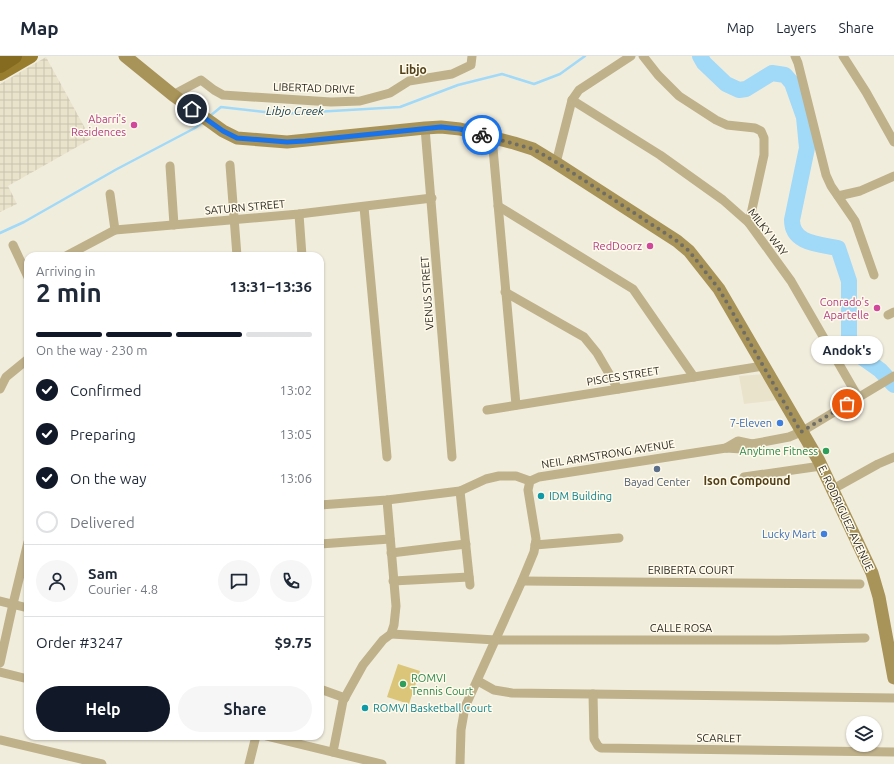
<!DOCTYPE html>
<meta charset="utf-8">
<style>
body{margin:0;font-family:Ubuntu,sans-serif;background:#f6f6f7;color:#1f2937;height:100vh;display:flex;flex-direction:column;font-size:15px;white-space:nowrap}
*{box-sizing:border-box;margin:0}
p{font-size:13px;color:#747a83}
.icon{flex:none;width:22px;height:22px;fill:none;stroke:currentColor;stroke-width:2;stroke-linecap:round;stroke-linejoin:round}
.map{position:relative;flex:1;overflow:hidden}
.sheet{position:absolute;left:24px;top:196px;width:300px;height:488px;display:flex;flex-direction:column;background:#fff;border-radius:12px;box-shadow:0 1px 3px #0004}
.sheet>*{flex:none}
.fabs{position:absolute;left:846px;top:660px;display:grid;gap:8px}
.fabs a{display:grid;place-items:center;width:36px;height:36px;border-radius:50%;background:#fff;box-shadow:0 1px 3px #0004;font-size:20px}
.pin{position:absolute;display:grid;place-items:center;width:34px;height:34px;color:#fff;margin:-17px;border:2px solid #fff;border-radius:50%;box-shadow:0 1px 4px #0007}
.courier{position:absolute;display:grid;place-items:center;width:40px;height:40px;margin:-20px;border:3px solid #1a73e8;border-radius:50%;background:#fff;color:#222;box-shadow:0 1px 5px #0007}
.bubble{position:absolute;height:28px;border-radius:14px;background:#fff;box-shadow:0 1px 3px #0004;font-size:13px;font-weight:700;line-height:28px;text-align:center}
.head em{font-style:normal;font-weight:700}
.head div{display:flex;flex-direction:column-reverse}
.head{display:flex;align-items:center;justify-content:space-between;height:68px;padding:0 12px}
h1{font-size:26px;font-weight:700;line-height:30px}
.bar{display:grid;grid-template-columns:repeat(4,1fr);gap:6px 4px;align-content:center;height:48px;padding:0 12px}
.bar i{height:5px;border-radius:3px;background:#e0e1e3}
.bar .selected{background:#111827}
.bar p{grid-column:span 4}
.line{display:flex;align-items:center;gap:10px;padding:0 12px;border-top:1px solid #e0e1e3}
.line div{flex:1}
.round{display:grid;place-items:center;flex:none;width:42px;height:42px;border-radius:21px;background:#f6f6f7}
ol{padding:0 12px;list-style:none}
li{display:flex;align-items:center;gap:12px;height:44px}
li p{margin-inline-start:auto}
li .icon{padding:4px;border-radius:50%;background:#111827;color:#fff;stroke-width:4}
li:last-child{color:#747a83}
li i{width:22px;height:22px;border:2px solid #e0e1e3;border-radius:50%}
.button{display:flex;gap:8px;margin-top:auto;padding:8px 12px}
.button a{flex:1;height:46px;border-radius:24px;background:#111827;color:#fff;font-size:16px;font-weight:700;line-height:46px;text-align:center}
.button a+a{background:#f6f6f7;color:#1f2937}
header{display:flex;align-items:center;gap:24px;box-sizing:border-box;height:56px;padding:0 20px;background:#fff;border-bottom:1px solid #e0e1e3}
header strong{font-size:19px}
nav{display:flex;gap:22px;margin-inline-start:auto;font-size:14px}
.map>svg:first-child{display:block}
.built{fill:#eae3cc}
.industrial{fill:url(#industrial-grid)}
.pitch{fill:#dac578}
.lines{fill:none;stroke-linecap:round;stroke-linejoin:round}
.stream{stroke:#a1d9f8;stroke-width:2.5}
.river{stroke:#a1d9f8;stroke-width:16}
.street{stroke:#bfb18a;stroke-width:9}
.secondary{stroke:#a89358;stroke-width:13}
.primary{stroke:#977d2d;stroke-width:14}
.highway{stroke:#846b1f;stroke-width:16}
.done{stroke:#706e64;stroke-width:4;stroke-dasharray:0 7.2}
.route{stroke:#1a73e8;stroke-width:5}
.hotel-dot{fill:#d1479c;stroke:#fffaea;stroke-width:1.5}
.shop-dot{fill:#3f7fe0;stroke:#fffaea;stroke-width:1.5}
.leisure-dot{fill:#2e9e5b;stroke:#fffaea;stroke-width:1.5}
.service-dot{fill:#5c6f8a;stroke:#fffaea;stroke-width:1.5}
.culture-dot{fill:#0f9aa8;stroke:#fffaea;stroke-width:1.5}
.labels{text-anchor:middle;stroke-width:3;stroke-linejoin:round;paint-order:stroke}
.street-label{font-size:11px;fill:#2b2923;stroke:#fffaea}
.hotel-label{font-size:11px;fill:#b23c85;stroke:#fffaea;text-anchor:end}
.shop-label{font-size:11px;fill:#366cbe;stroke:#fffaea;text-anchor:end}
.leisure-label{font-size:11px;fill:#27864d;stroke:#fffaea;text-anchor:end}
.service-label{font-size:11px;fill:#4e5e75;stroke:#fffaea}
.culture-label{font-size:11px;fill:#0d838f;stroke:#fffaea;text-anchor:start}
.neighbourhood-label{font-size:12px;font-weight:bold;fill:#503f18;stroke:#fffaea}
.water-label{font-size:12px;font-style:italic;fill:#103d53;stroke:#fffaea}
</style>
<header>
<strong>Map</strong>
<nav><a>Map</a><a>Layers</a><a>Share</a></nav>
</header>
<div class="map">
<svg width="894" height="708" viewBox="0 0 894 708">
<defs>
<pattern id="industrial-grid" width="8" height="8" patternUnits="userSpaceOnUse"><rect width="8" height="8" fill="#eae3cc"/><path d="M0 4h8M4 0v8" fill="none" stroke="#c9c3af"/></pattern>
</defs>
<rect width="100%" height="100%" fill="#f1eddd"/>
<path class="built" d="M764 318 778 344 744 348 739 320Z"/>
<path class="industrial" d="M46 1 91 83 8 130 17 148 0 156V28Z"/>
<path class="pitch" d="M398 608 420 615 409 648 387 641Z"/>
<g class="lines">
<g class="stream">
<path d="M210 60 221 51 281 58 400 51 458 29 502 18 534 28 560 18 585 0"/>
<path d="M0 177 24 166 117 113 195 72 203 66"/>
</g>
<path class="river" d="M700 0 704 7 726 28 739 34 746 33 772 17 785 19 792 27 804 61 807 92 792 164C792 188 819 188 838 192L849 225V292L880 314 894 329"/>
<g class="street">
<path d="M643 0 658 19 679 40 716 64 727 69 755 72 761 75 764 82V99L749 167"/>
<path d="M795 0 798 7 826 119 831 130 855 165 874 219"/>
<path d="M843 0 866 36 894 86"/>
<path d="M173 39 201 24 214 34 223 39 331 46 360 45 390 37 409 25 452 18 471 9 472 0"/>
<path d="M572 44 660 99 723 144 749 167 791 225 858 341"/>
<path d="M425 72 452 401"/>
<path d="M492 81 516 349"/>
<path d="M556 107 572 44 579 34 631 0"/>
<path d="M230 109 237 200"/>
<path d="M170 110 174 169"/>
<path d="M110 138 115 174"/>
<path d="M838 140 860 135 894 120"/>
<path d="M498 150 633 233 694 321"/>
<path d="M364 151 387 401"/>
<path d="M299 158 302 200"/>
<path d="M13 189 28 221"/>
<path d="M66 200 115 174 299 158 432 142"/>
<path d="M505 236 584 281 597 297 618 333"/>
<path d="M888 259 894 256"/>
<path d="M0 333 6 321 28 303"/>
<path d="M487 354 763 310"/>
<path d="M726 392 738 385 752 388"/>
<path d="M744 421 821 410"/>
<path d="M833 433 878 408 894 401"/>
<path d="M460 435 470 529"/>
<path d="M320 449 387 444 460 435 486 423 499 420H516L530 425"/>
<path d="M320 488 390 483"/>
<path d="M535 489 619 482"/>
<path d="M391 497 466 488"/>
<path d="M393 525 469 521"/>
<path d="M522 525 860 528"/>
<path d="M0 545 28 552"/>
<path d="M391 578 496 584H778L865 582"/>
<path d="M0 607 13 548 28 486"/>
<path d="M0 616 28 623"/>
<path d="M478 625 494 634 512 637 894 642"/>
<path d="M320 633 345 642"/>
<path d="M593 638 594 683 598 690 601 692 894 696"/>
<path d="M266 680 382 708"/>
<path d="M0 684 102 708"/>
<path d="M333 696 343 645 363 609 383 584 391 578 394 569 396 550 387 444"/>
<path d="M249 708 256 680"/>
<path d="M460 708 461 674 465 651 522 525 534 496 536 483 528 434 530 425 539 421 726 392 742 393 752 388 789 381 801 376 894 320"/>
</g>
<path class="secondary" d="M125 0 173 39 223 75 237 82 287 86 425 72 441 71 460 73 514 87 533 93 556 107 677 185 689 195 719 233 819 405 872 517 879 541 894 622"/>
<path class="primary" d="M0 18 31 0"/>
<path class="highway" d="M0 9 14 0"/>
</g>
<g class="lines">
<path class="done" d="M482 79 533 93 556 106 677 185 689 195 719 233 801 376 847 348"/>
<path class="route" d="M192 53 223 75 237 82 287 86 305 85 441 71 460 73 482 79"/>
</g>
<g class="hotel-dot">
<circle cx="134" cy="69" r="4"/>
<circle cx="650" cy="190" r="4"/>
<circle cx="877" cy="252" r="4"/>
</g>
<g class="shop-dot">
<circle cx="780" cy="367" r="4"/>
<circle cx="824" cy="478" r="4"/>
</g>
<g class="leisure-dot">
<circle cx="826" cy="395" r="4"/>
<circle cx="403" cy="628" r="4"/>
</g>
<circle class="service-dot" cx="657" cy="413" r="4"/>
<g class="culture-dot">
<circle cx="541" cy="440" r="4"/>
<circle cx="365" cy="652" r="4"/>
</g>
<g class="labels">
<g class="street-label">
<text transform="translate(314 32) rotate(2)" y="4">LIBERTAD DRIVE</text>
<text transform="translate(245 151) rotate(-5)" y="4">SATURN STREET</text>
<text transform="translate(768 176) rotate(52)" y="4">MILKY WAY</text>
<text transform="translate(427 237) rotate(-94)" y="4">VENUS STREET</text>
<text transform="translate(623 320) rotate(-9)" y="4">PISCES STREET</text>
<text transform="translate(608 398) rotate(-9)" y="4">NEIL ARMSTRONG AVENUE</text>
<text transform="translate(846 462) rotate(65)" y="4">E. RODRIGUEZ AVENUE</text>
<text x="691" y="518">ERIBERTA COURT</text>
<text x="681" y="576">CALLE ROSA</text>
<text transform="translate(719 682) rotate(1)" y="4">SCARLET</text>
</g>
<g class="hotel-label">
<text x="126" y="67">Abarri's<tspan x="126" dy="13">Residences</tspan></text>
<text x="642" y="194">RedDoorz</text>
<text x="869" y="250">Conrado's<tspan x="869" dy="13">Apartelle</tspan></text>
</g>
<g class="shop-label">
<text x="772" y="371">7-Eleven</text>
<text x="816" y="482">Lucky Mart</text>
</g>
<g class="leisure-label">
<text x="818" y="399">Anytime Fitness</text>
<text x="411" y="626" text-anchor="start">ROMVI<tspan x="411" dy="13">Tennis Court</tspan></text>
</g>
<g class="service-label">
<text x="657" y="430">Bayad Center</text>
</g>
<g class="culture-label">
<text x="549" y="444">IDM Building</text>
<text x="373" y="656">ROMVI Basketball Court</text>
</g>
<g class="neighbourhood-label">
<text x="413" y="18">Libjo</text>
<text x="747" y="429">Ison Compound</text>
</g>
<g class="water-label">
<text x="295" y="59">Libjo Creek</text>
</g>
</g>
</svg>
<div class="fabs">
<a><svg class="icon" aria-label="layers" viewBox="0 0 24 24"><path d="M12 4l9 5-9 5-9-5zM3 14l9 5 9-5"/></svg></a>
</div>
<div class="pin" style="left:847px;top:348px;background:#ea580c"><svg class="icon" aria-label="bag" viewBox="0 0 24 24"><path d="M5 8h14l-1 12H6zM9 8a3 3 0 0 1 6 0"/></svg></div>
<div class="pin" style="left:192px;top:53px;background:#1f2937"><svg class="icon" aria-label="home" viewBox="0 0 24 24"><path d="M3 11l9-7 9 7M6 9v11h12V9"/></svg></div>
<div class="courier" style="left:482px;top:79px"><svg class="icon" aria-label="bike" viewBox="0 0 24 24"><circle cx="6" cy="16" r="4"/><circle cx="18" cy="16" r="4"/><path d="M6 16l4-8h5l3 8M10 8l3 8H6M13 5h3"/></svg></div>
<div class="bubble" style="left:811px;top:280px;width:72px">Andok's</div>
<section class="sheet">
<div class="head"><div><h1>2 min</h1><p>Arriving in</p></div><em>13:31–13:36</em></div>
<div class="bar"><i class="selected"></i><i class="selected"></i><i class="selected"></i><i></i><p>On the way · 230 m</p></div>
<ol>
<li><svg class="icon" aria-label="check" viewBox="0 0 24 24"><path d="M5 12l5 5 9-10"/></svg>Confirmed<p>13:02</p></li>
<li><svg class="icon" aria-label="check" viewBox="0 0 24 24"><path d="M5 12l5 5 9-10"/></svg>Preparing<p>13:05</p></li>
<li><svg class="icon" aria-label="check" viewBox="0 0 24 24"><path d="M5 12l5 5 9-10"/></svg>On the way<p>13:06</p></li>
<li><i></i>Delivered</li>
</ol>
<div class="line" style="height:72px"><a class="round"><svg class="icon" aria-label="person" viewBox="0 0 24 24"><circle cx="12" cy="8" r="4"/><path d="M4 21q1-7 8-7t8 7"/></svg></a><div><b>Sam</b><p>Courier · 4.8</p></div><a class="round"><svg class="icon" aria-label="chat" viewBox="0 0 24 24"><path d="M4 5h16v11H9l-5 4z"/></svg></a><a class="round"><svg class="icon" aria-label="phone" viewBox="0 0 24 24"><path d="M5 4h4l2 5-3 2q2 4 5 5l2-3 5 2v4C11 20 4 13 5 4z"/></svg></a></div>
<div class="line" style="height:52px"><div>Order #3247</div><b>$9.75</b></div>
<div class="button"><a>Help</a><a>Share</a></div>
</section>
</div>
